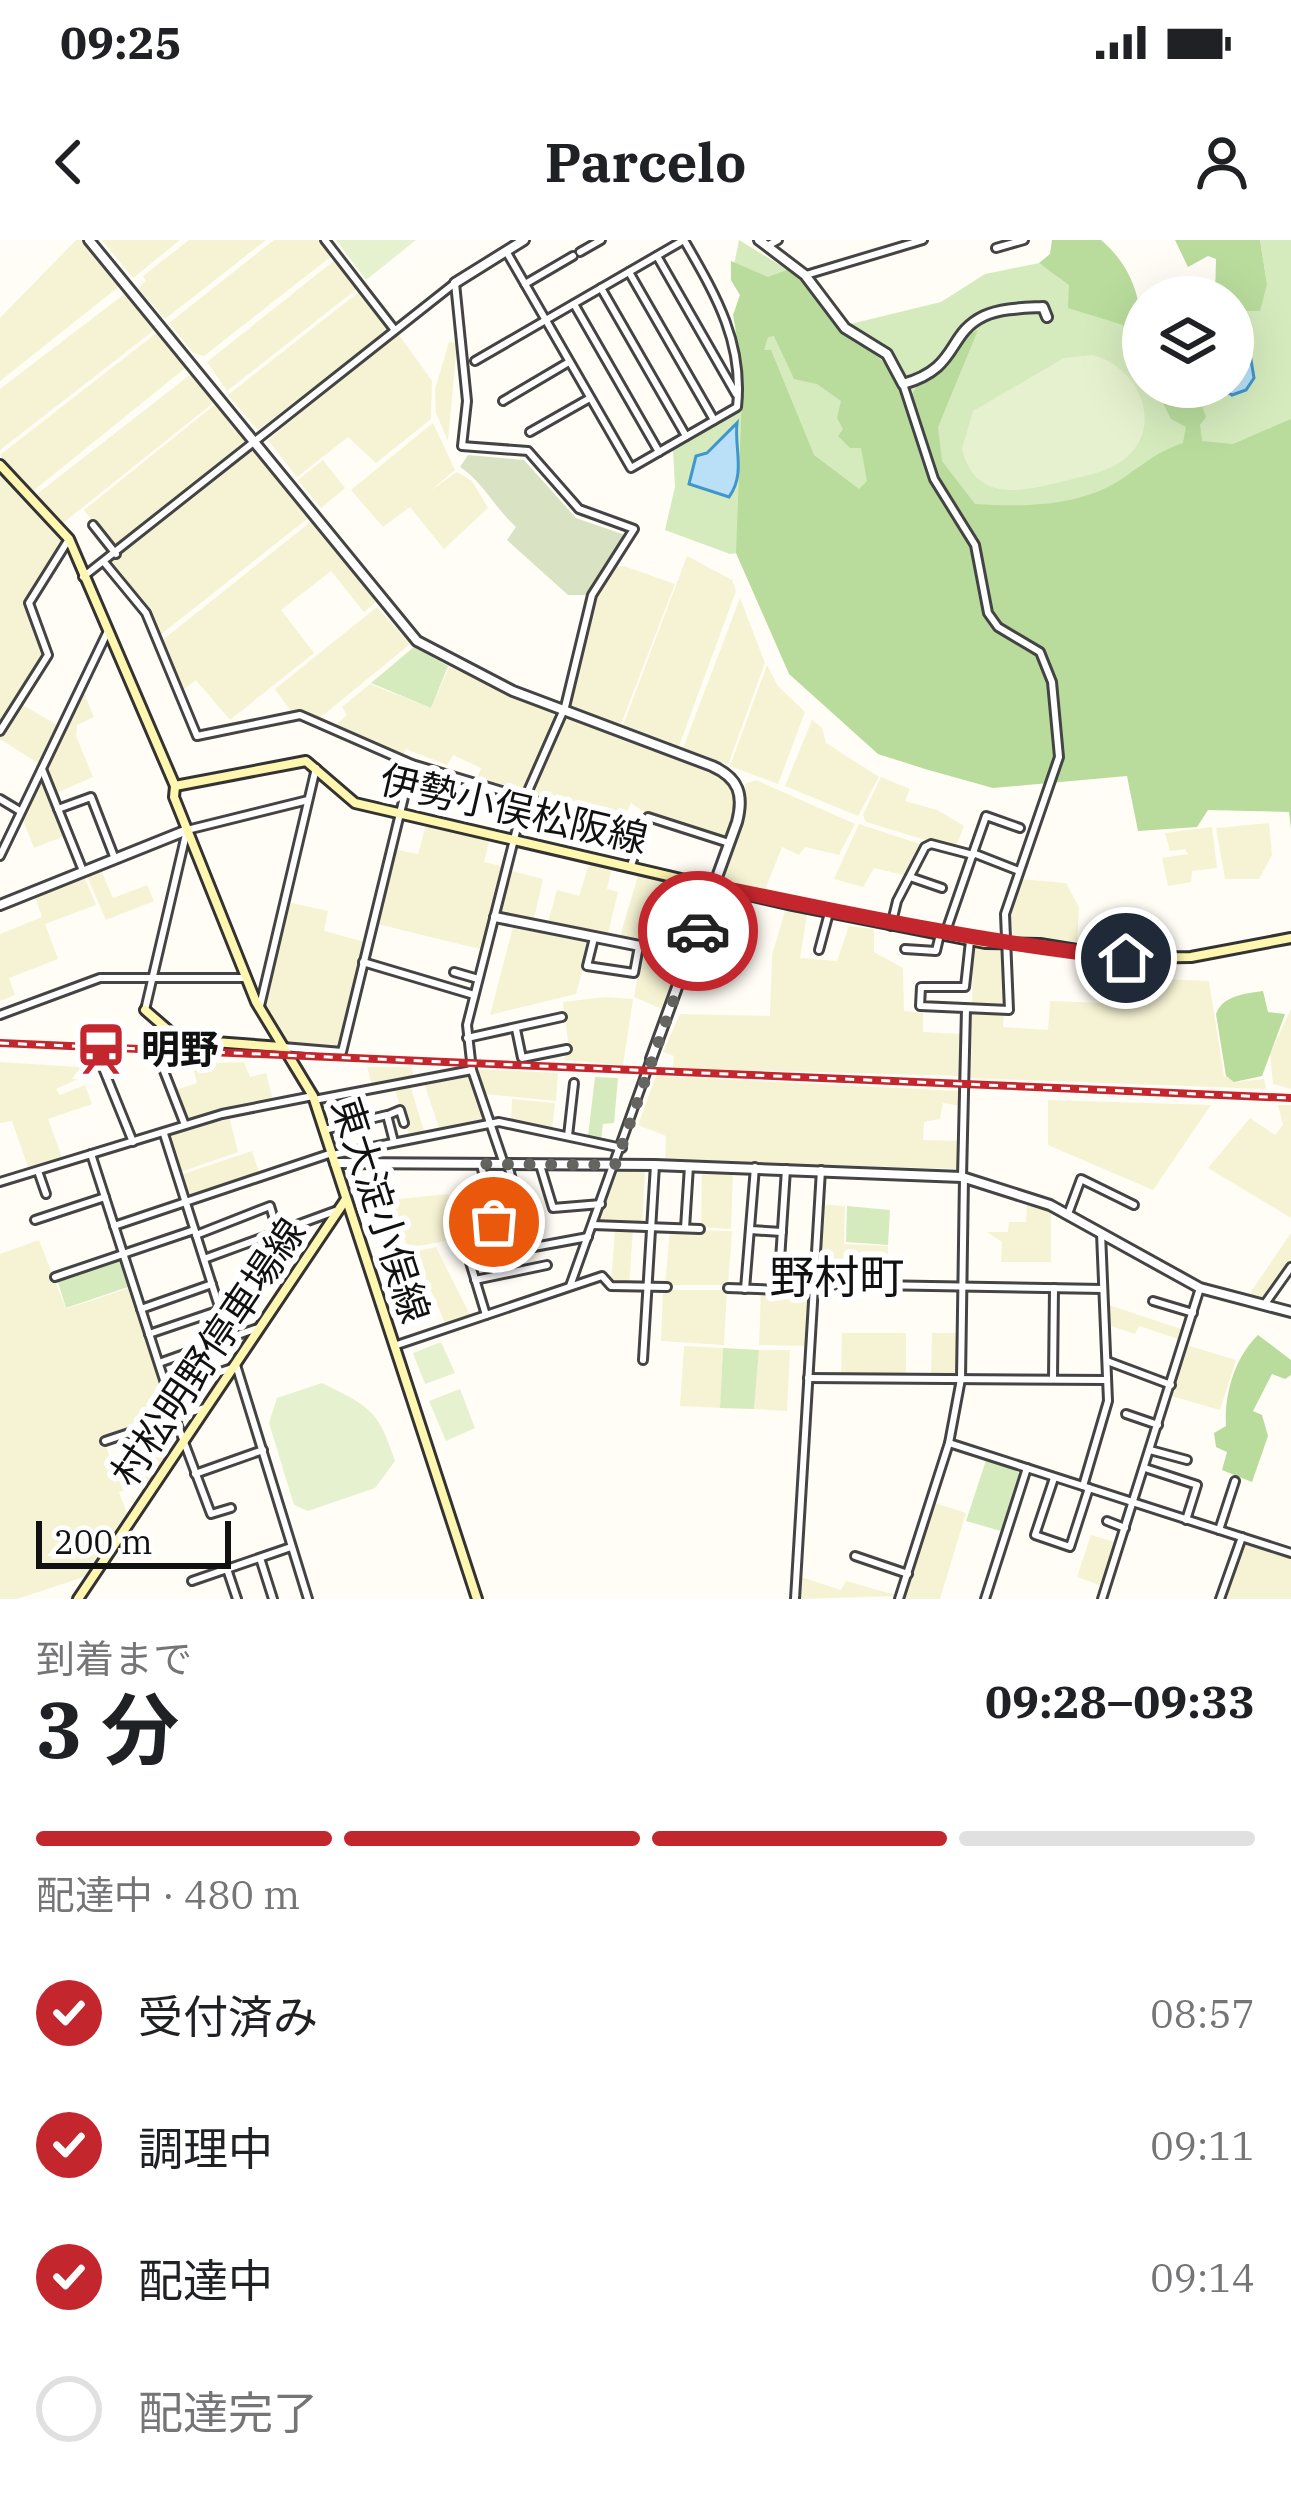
<!DOCTYPE html>
<html lang="ja">
<meta charset="utf-8">
<style>
body{margin:0;font-family:"IBM Plex Serif","Noto Sans JP",serif;background:#f6f6f6;color:#202124;height:100vh;display:flex;flex-direction:column;font-size:45px;white-space:nowrap}
*{box-sizing:border-box;margin:0}
p{font-size:39px;color:#757577}
.icon{flex:none;width:66px;height:66px;fill:none;stroke:currentColor;stroke-width:2;stroke-linecap:round;stroke-linejoin:round}
.map{position:relative;height:1359px;overflow:hidden}
.side{display:flex;flex-direction:column;background:#fff;flex:1}
.side>*{flex:none}
.controls{position:absolute;left:1122px;top:36px;display:grid;gap:24px}
.controls a{display:grid;place-items:center;width:132px;height:132px;border-radius:50%;background:#fff;box-shadow:0 12px 48px #0002;font-size:60px}
.scale{position:absolute;left:36px;bottom:30px;width:195px;box-sizing:border-box;padding-left:12px;border:6px solid #111;border-top:0;font-size:33px;line-height:42px;white-space:nowrap;color:#111;-webkit-text-stroke:9px #fff;paint-order:stroke}
.pin{position:absolute;display:grid;place-items:center;width:102px;height:102px;color:#fff;margin:-51px;border:6px solid #fff;border-radius:50%;box-shadow:0 3px 12px #0007}
.courier{position:absolute;display:grid;place-items:center;width:120px;height:120px;margin:-60px;border:9px solid #c4262e;border-radius:50%;background:#fff;color:#222;box-shadow:0 3px 15px #0007}
.summary em{font-style:normal;font-weight:700}
.summary div{display:flex;flex-direction:column-reverse}
.summary{display:flex;align-items:center;justify-content:space-between;height:204px;padding:0 36px}
h1{font-size:78px;font-weight:700;line-height:90px}
.bar{display:grid;grid-template-columns:repeat(4,1fr);gap:18px 12px;align-content:center;height:144px;padding:0 36px}
.bar i{height:15px;border-radius:9px;background:#e0e0e0}
.bar .on{background:#c4262e}
.bar p{grid-column:span 4}
ol{padding:0 36px;list-style:none}
li{display:flex;align-items:center;gap:36px;height:132px}
li p{margin-inline-start:auto}
li .icon{padding:12px;border-radius:50%;background:#c4262e;color:#fff;stroke-width:4}
li:last-child{color:#757577}
li i{width:66px;height:66px;border:6px solid #e0e0e0;border-radius:50%}
.status{display:flex;justify-content:space-between;align-items:center;height:84px;padding:0 60px;background:#fff;direction:ltr}
.status svg{height:33px;fill:currentColor}
header{display:flex;justify-content:space-between;align-items:center;height:156px;padding:0 36px;background:#fff;font-size:54px;font-weight:700}
.map>svg:first-child{display:block}
.farmland{fill:#f6f3d4}
.green{fill:#d5ebbd}
.forest{fill:#b9dc9c;fill-rule:evenodd}
.cemetery{fill:#d9e3c4}
.pitch{fill:#e6f2cf}
.water{fill:#b9e0f7;stroke:#3f96cf;stroke-width:3}
.lines{fill:none;stroke-linecap:round;stroke-linejoin:round}
.minor-casing{stroke:#444;stroke-width:12}
.tertiary-casing{stroke:#444;stroke-width:14}
.secondary-casing{stroke:#333;stroke-width:14}
.minor{stroke:#fff;stroke-width:6}
.tertiary{stroke:#fff;stroke-width:8}
.secondary{stroke:#fff6b0;stroke-width:8}
.rail-casing{stroke:#c4262e;stroke-width:8}
.rail{stroke:#fff;stroke-width:3;stroke-dasharray:9;stroke-linecap:butt}
.done{stroke:#646461;stroke-width:12;stroke-dasharray:0 21.6}
.route{stroke:#c4262e;stroke-width:15}
.labels{text-anchor:middle;stroke-width:12;stroke-linejoin:round;paint-order:stroke}
.street-label{font-size:39px;fill:#111;stroke:#fff}
.poi-label{font-size:39px;font-weight:bold;fill:#111;stroke:#fff;text-anchor:start}
.quarter-label{font-size:45px;fill:#111;stroke:#fff}
</style>
<div class="status"><b>09:25</b><svg viewBox="0 0 49 12"><path d="M0 12V9h3v3zM5 12V6h3v6zM10 12V3h3v9zM15 12V0h3v12zM26 1h20v11H26zM47 4h2v5h-2z"/></svg></div>
<header><svg class="icon" aria-label="back" viewBox="0 0 24 24"><path d="M15 5l-7 7 7 7"/></svg>Parcelo<svg class="icon" aria-label="person" viewBox="0 0 24 24"><circle cx="12" cy="8" r="4"/><path d="M4 21q1-7 8-7t8 7"/></svg></header>
<div class="map">
<svg width="1291" height="1359" viewBox="0 0 1291 1359">
<rect width="100%" height="100%" fill="#fffdf5"/>
<g class="farmland">
<path d="M76 0H83L122 44 0 141V78Z"/>
<path d="M102 0H180L133 38Z"/>
<path d="M189 0H266L165 79 138 48 146 41 143 36Z"/>
<path d="M274 0H321L333 15 204 116 193 113 169 83Z"/>
<path d="M336 19 358 48 227 151 207 122Z"/>
<path d="M360 51 390 89 258 190 228 155Z"/>
<path d="M127 52 157 88 0 210V149Z"/>
<path d="M159 91 189 125 33 251 0 215Z"/>
<path d="M397 92 432 141 431 179 376 223 348 197 297 237 268 200Z"/>
<path d="M449 102 457 103 448 201 436 173 435 149Z"/>
<path d="M195 131 217 160 63 283 37 254Z"/>
<path d="M218 162 247 200 115 309 84 270Z"/>
<path d="M433 183 455 230 430 251 457 232 472 241 488 268 444 309 410 267 383 287 351 250Z"/>
<path d="M256 206 312 275 159 396 148 372 109 321Z"/>
<path d="M323 220 345 248 321 268 298 240Z"/>
<path d="M0 232 66 302 25 366 45 416 16 461 57 485 38 523 0 499Z"/>
<path d="M313 280 376 362 364 372 331 331 281 370 314 413 230 480 196 440 183 450 160 402Z"/>
<path d="M687 316 732 340 736 351 679 506 623 485Z"/>
<path d="M624 326 675 344 621 484 568 464 597 355 616 327Z"/>
<path d="M740 358 765 423 728 525 683 508Z"/>
<path d="M377 367 410 404 317 480 293 474 275 449Z"/>
<path d="M767 425 778 446 805 472 778 544 730 526Z"/>
<path d="M449 427 552 471 555 479 522 556 476 542 481 528 453 515 447 525 406 509 402 517 333 487 347 475 342 467 370 444 431 468Z"/>
<path d="M82 448 94 477 77 485 76 496 93 537 54 554 43 527Z"/>
<path d="M567 476 727 540 736 565 726 598 647 574 631 563 621 584 530 558Z"/>
<path d="M812 480 822 488 826 503 879 537 858 576 785 546Z"/>
<path d="M41 531 67 595 34 608 21 575Z"/>
<path d="M881 537 910 549 905 561 937 570 964 586 955 609 866 582 863 575Z"/>
<path d="M756 540 855 584 839 615 805 607 799 615 782 607 763 655 722 645 747 570 745 544Z"/>
<path d="M427 582 490 597 484 622 506 627 484 710 373 683 392 609 418 614Z"/>
<path d="M1269 583 1272 615 1259 639H1225L1216 588Z"/>
<path d="M859 584 920 604 904 635 874 628 863 647 834 639Z"/>
<path d="M1212 587 1217 628 1192 631 1191 642 1168 646 1162 618 1188 614 1185 609 1170 611 1165 593Z"/>
<path d="M590 621 612 626 607 649 618 652 607 698 547 686 557 650 579 656Z"/>
<path d="M100 628 113 658 147 645 154 661 106 680 86 634Z"/>
<path d="M508 630 543 639 533 683 496 676Z"/>
<path d="M639 632 687 642 670 690 651 686 645 705 619 700Z"/>
<path d="M83 634 96 665 45 684 58 719 9 738 15 755 0 761V694L42 677 34 654Z"/>
<path d="M1020 639 1066 643 1079 667 1077 706 1014 699 1010 674Z"/>
<path d="M287 662 328 671 324 691 365 702 337 809 285 804 263 767Z"/>
<path d="M785 671 807 674 800 718 837 721 849 686 874 689V712L903 728 904 771 923 773V792L961 794V836L673 828 674 816 663 812 680 774 770 776 772 715Z"/>
<path d="M514 683 591 700 576 754 490 775Z"/>
<path d="M973 706H1008L1003 787 1048 790 1050 761 1106 763V726L1114 720 1161 721 1160 739 1209 741 1224 836 1236 842 1264 839 1266 849 971 838Z"/>
<path d="M642 709 684 720 664 770 634 757Z"/>
<path d="M605 757 633 759 623 825 564 820 569 809 563 762Z"/>
<path d="M1291 769V849L1273 844 1270 814Z"/>
<path d="M0 822 79 827 82 837 56 849 60 855 85 845 92 864 48 879 63 920 29 930 12 881 0 883Z"/>
<path d="M244 822 250 837 266 833 273 861 184 879 173 851 197 843 192 824Z"/>
<path d="M367 827H412L414 840 409 842 425 894 410 897 393 844 373 848Z"/>
<path d="M476 829 558 833 556 861 485 854Z"/>
<path d="M470 831 490 881 440 891 423 840Z"/>
<path d="M656 836 962 851 961 866 943 863 940 879 924 882 923 900 961 901 959 929 665 920 666 896 638 885Z"/>
<path d="M512 859 555 863 552 889 511 882Z"/>
<path d="M1048 860 1211 865 1153 950 1048 905Z"/>
<path d="M1278 865H1291V978L1208 928 1250 878 1275 895 1283 885Z"/>
<path d="M229 876 238 912 178 933 168 893Z"/>
<path d="M252 911 260 935 187 958 180 935Z"/>
<path d="M616 927 645 929 642 985 596 981Z"/>
<path d="M702 931 733 932 731 989 701 987Z"/>
<path d="M448 954 461 998 408 1008 390 960Z"/>
<path d="M1027 963 1051 971V1022H1001L1002 1002 987 992H1008L1009 982H1026Z"/>
<path d="M818 964 845 966 844 1004 888 1006 887 1043 815 1041Z"/>
<path d="M615 988 633 989 629 1047 611 1046Z"/>
<path d="M670 990 732 991 728 1045H665Z"/>
<path d="M1291 993V1024L1264 1061 1248 1056Z"/>
<path d="M39 1000 66 1069 132 1047 174 1176 104 1201 114 1229 174 1210 149 1244 119 1252 129 1279 90 1335 17 1359H0V1014Z"/>
<path d="M436 1007 471 1077 446 1085 414 1012Z"/>
<path d="M663 1050H727L724 1105 661 1101Z"/>
<path d="M761 1052 810 1053 807 1106 759 1105Z"/>
<path d="M1106 1064 1184 1090 1181 1100 1139 1086 1135 1094 1108 1085Z"/>
<path d="M842 1093H906V1136H841Z"/>
<path d="M932 1093H958L957 1137H931Z"/>
<path d="M1186 1105 1236 1120 1220 1170 1171 1156Z"/>
<path d="M684 1106 723 1108 720 1168 680 1166Z"/>
<path d="M759 1110H790L787 1171 754 1169Z"/>
<path d="M932 1262 966 1273 940 1359H902Z"/>
<path d="M1091 1295 1118 1303 1102 1346 1077 1337Z"/>
<path d="M1246 1302 1291 1317V1359H1222Z"/>
<path d="M798 1336 841 1350 846 1341 899 1356 797 1359Z"/>
</g>
<g class="green">
<path d="M739 0 801 38 838 87 941 62 985 34 1039 23 1143 86V147H1233V57L1267 44 1260 0H1291V186L1049 274 730 314 665 290 675 247 673 211 742 171C743 133 728 90 740 55L731 40Z"/>
<path d="M414 407 448 426 431 468 371 443Z"/>
<path d="M595 837 618 838 614 883 603 884 601 899 588 896Z"/>
<path d="M847 966 890 970 888 1005 846 1002Z"/>
<path d="M118 1018 128 1047 66 1068 57 1039Z"/>
<path d="M723 1108 759 1110 754 1169 720 1168Z"/>
<path d="M987 1217 1022 1234 1001 1291 966 1281Z"/>
</g>
<g class="forest">
<path d="M1052 0H1101C1141 34 1143 75 1143 125L1123 85 1068 68 1069 45 1039 23 1050 14Z"/>
<path d="M1175 0H1260L1267 44 1260 71H1233V57H1215L1216 19 1208 16 1188 27Z"/>
<path d="M731 21 768 37 790 29C810 46 820 70 839 87 876 121 886 110 906 163L918 145 947 127 969 94 978 90 938 187 942 221 975 264C1022 267 1075 267 1117 242 1141 227 1155 212 1183 203L1186 187 1171 179 1155 147H1195L1206 177 1200 185 1202 201 1233 204 1291 179V589L1289 572 1208 570 1197 587 1138 591 1127 536 993 548 925 529 878 514 789 434 736 313 743 130 733 75 740 55 731 40ZM774 96 794 139 817 144 841 161 837 178 843 189 838 196 850 208H861L867 241 859 249 814 215 771 110H764L768 97Z"/>
<path d="M1263 751 1268 772 1285 774 1262 836 1234 842 1226 836 1216 774C1223 755 1245 754 1263 751Z"/>
<path d="M1258 1095 1291 1120V1135L1285 1139 1272 1134 1253 1171 1262 1175 1268 1196 1252 1242 1222 1230 1227 1212 1216 1207 1214 1193 1226 1186C1224 1154 1235 1117 1258 1095Z"/>
</g>
<path class="cemetery" d="M468 215 524 220 576 278 628 296 588 355H568L507 300 516 287C495 268 483 242 460 227Z"/>
<g class="pitch">
<path d="M336 0H416L366 40Z"/>
<path d="M1092 115C1139 126 1167 188 1122 221 1107 232 1087 235 1069 240 1027 250 976 266 962 209L973 171 1064 118Z"/>
<path d="M441 1102 455 1133 425 1144 413 1113Z"/>
<path d="M322 1143C370 1167 378 1169 395 1221L375 1248 308 1271 294 1265 269 1183 277 1158Z"/>
<path d="M460 1149 475 1188 446 1201 429 1161Z"/>
</g>
<g class="water">
<path d="M1233 77 1244 78 1254 138 1246 150 1232 155 1219 147H1233Z"/>
<path d="M737 183C734 207 746 234 729 257L689 244 696 216 707 213Z"/>
</g>
<g class="lines">
<g class="minor-casing">
<g id="minor">
<path d="M325 0 394 89"/>
<path d="M767 6 778 0"/>
<path d="M996 8 1024 0"/>
<path d="M506 11 631 228 737 167C744 102 715 54 684 0"/>
<path d="M580 12 601 0"/>
<path d="M657 16 736 154"/>
<path d="M629 32 714 180"/>
<path d="M806 35 923 0"/>
<path d="M455 43 467 161 462 206 528 211 579 269 634 289 592 355 565 467 524 560 467 785 472 830 504 924"/>
<path d="M525 44 573 16"/>
<path d="M601 48 686 196"/>
<path d="M574 64 659 212"/>
<path d="M475 121 684 0"/>
<path d="M903 144 934 239 975 305 988 373 998 387 1040 412 1052 442 1059 517 1005 674 1009 770 920 766 921 747H965L970 701"/>
<path d="M503 161 569 122"/>
<path d="M530 192 590 158"/>
<path d="M93 285 116 314"/>
<path d="M104 322 146 373 197 496 300 475 412 524 642 593"/>
<path d="M83 337 455 43"/>
<path d="M0 491 48 415 29 363 69 299"/>
<path d="M42 529 83 631"/>
<path d="M0 559 20 571"/>
<path d="M58 569 91 557 115 619"/>
<path d="M0 616 107 393"/>
<path d="M630 628 648 577 729 603"/>
<path d="M1019 631 973 613 986 576 1020 588"/>
<path d="M910 637 942 648"/>
<path d="M891 686 897 661 925 607 931 604 973 615"/>
<path d="M945 694 973 613"/>
<path d="M726 697 742 652"/>
<path d="M594 698 587 726 634 733 639 706"/>
<path d="M905 709 936 711 940 694"/>
<path d="M819 710 829 673"/>
<path d="M363 722 474 755"/>
<path d="M454 732 478 739"/>
<path d="M260 766 316 528"/>
<path d="M145 770 187 590 308 560"/>
<path d="M0 775 100 738H245"/>
<path d="M516 789 522 818 567 809"/>
<path d="M467 798 562 777"/>
<path d="M283 807 342 812 412 524"/>
<path d="M162 826 185 885"/>
<path d="M103 828 133 902"/>
<path d="M314 860 472 830"/>
<path d="M388 875 400 870 404 883"/>
<path d="M324 890 387 875 394 902"/>
<path d="M164 894 229 1098 258 1088"/>
<path d="M568 896 574 843"/>
<path d="M91 914 176 1177"/>
<path d="M332 915 499 882 622 908"/>
<path d="M481 924 493 982"/>
<path d="M508 925 523 980"/>
<path d="M540 925 553 968 601 964"/>
<path d="M38 931 46 954"/>
<path d="M962 937 966 769"/>
<path d="M0 942 222 874 313 856"/>
<path d="M1068 974 1081 939 1134 965"/>
<path d="M35 980 105 957"/>
<path d="M593 985 700 989"/>
<path d="M114 986 332 913"/>
<path d="M685 988 689 926"/>
<path d="M750 990 782 992"/>
<path d="M196 995 270 966 283 1010"/>
<path d="M204 1019 335 971"/>
<path d="M55 1037 194 990"/>
<path d="M475 1040 547 1025"/>
<path d="M815 1044 1103 1049"/>
<path d="M570 1046 651 819"/>
<path d="M728 1048 814 1051"/>
<path d="M745 1049 755 927"/>
<path d="M778 1050 786 929"/>
<path d="M1153 1061 1193 1073"/>
<path d="M1264 1065 1291 1027"/>
<path d="M141 1069 212 1044"/>
<path d="M486 1075 469 1019 588 997"/>
<path d="M149 1094 220 1070"/>
<path d="M394 1106 602 1036 611 1046 667 1047"/>
<path d="M643 1120 655 925"/>
<path d="M1107 1121 1171 1145"/>
<path d="M159 1123 229 1098"/>
<path d="M236 1125 308 1359"/>
<path d="M808 1138 1107 1140"/>
<path d="M1053 1138 1054 1048"/>
<path d="M167 1150 232 1128"/>
<path d="M1126 1174 1158 1185"/>
<path d="M175 1178 211 1274 231 1268"/>
<path d="M105 1201 204 1168"/>
<path d="M949 1203 1291 1313"/>
<path d="M1150 1210 1187 1220"/>
<path d="M1145 1228 1197 1245 1186 1280"/>
<path d="M195 1234 263 1210"/>
<path d="M1054 1238 1035 1295 1070 1307 1089 1248"/>
<path d="M1083 1246 1108 1161 1101 993"/>
<path d="M1107 1281 1125 1288"/>
<path d="M1219 1290 1235 1241"/>
<path d="M855 1316 908 1334"/>
<path d="M260 1318 273 1359"/>
<path d="M227 1329 237 1359"/>
<path d="M192 1341 291 1307"/>
<path d="M795 1359 821 930"/>
<path d="M899 1359 949 1203 961 1139 964 937"/>
<path d="M985 1359 1027 1228"/>
<path d="M1102 1359 1200 1048"/>
<path d="M1220 1359 1242 1297"/>
</g>
</g>
<g class="tertiary-casing">
<g id="tertiary">
<path d="M89 0 417 401 513 451 712 526C739 538 744 555 737 582L651 819"/>
<path d="M759 0 805 35 845 88 887 114 903 144C960 128 946 94 984 76 1001 68 1025 68 1043 67L1047 77"/>
<path d="M455 43 524 0"/>
<path d="M0 665 187 590"/>
<path d="M495 677 690 716"/>
<path d="M335 923 655 925 962 937 1050 965 1200 1048 1291 1072"/>
</g>
</g>
<g class="secondary-casing">
<g id="secondary">
<path d="M0 225 69 299 175 546 174 557 256 762 313 856 477 1359"/>
<path d="M175 546 306 521 355 563 792 665 985 703 1040 704 1126 718 1191 717 1291 698"/>
<path d="M145 770 175 796 188 800 281 807"/>
<path d="M78 1359 346 959"/>
</g>
</g>
<use href="#minor" class="minor"/>
<use href="#tertiary" class="tertiary"/>
<use href="#secondary" class="secondary"/>
<g class="rail-casing">
<path id="rail" d="M0 803 1291 858"/>
</g>
<use href="#rail" class="rail"/>
</g>
<g class="lines">
<path class="done" d="M494 982 481 924 615 925 698 691"/>
<path class="route" d="M698 691 714 646C852 675 986 703 1126 718"/>
</g>
<defs>
<g id="station-bare" transform="scale(4.14)"><path d="M-3-6H3Q5-6 5-4V2Q5 4 3 4L4.5 6H3L1.5 4h-3L-3 6H-4.5L-3 4Q-5 4-5 2V-4Q-5-6-3-6ZM-3.5-4v3h7v-3ZM-3.5 1v1.5H-2V1ZM2 1v1.5H3.5V1Z" fill="#c4262e" stroke="#fff" stroke-width="2.5" paint-order="stroke"/></g>
</defs>
<g fill-rule="evenodd">
<use href="#station-bare" x="101" y="809"/>
</g>
<g class="labels">
<g class="street-label">
<text transform="translate(514 569) rotate(13)" y="14">伊勢小俣松阪線</text>
<text transform="translate(381 970) rotate(72)" y="14">東大淀小俣線</text>
<text transform="translate(208 1112) rotate(-56)" y="14">村松明野停車場線</text>
</g>
<g class="poi-label">
<text x="141" y="823">明野</text>
</g>
<g class="quarter-label">
<text x="837" y="1053">野村町</text>
</g>
</g>
</svg>
<div class="controls">
<a><svg class="icon" aria-label="layers" viewBox="0 0 24 24"><path d="M12 4l9 5-9 5-9-5zM3 14l9 5 9-5"/></svg></a>
</div>
<div class="scale">200 m</div>
<div class="pin" style="left:494px;top:982px;background:#ea580c"><svg class="icon" aria-label="bag" viewBox="0 0 24 24"><path d="M5 8h14l-1 12H6zM9 8a3 3 0 0 1 6 0"/></svg></div>
<div class="pin" style="left:1126px;top:718px;background:#1f2937"><svg class="icon" aria-label="home" viewBox="0 0 24 24"><path d="M3 11l9-7 9 7M6 9v11h12V9"/></svg></div>
<div class="courier" style="left:698px;top:691px"><svg class="icon" aria-label="car" viewBox="0 0 24 24"><path d="M5 17H2v-5l4-1 3-4h7l3 4 3 1v5h-3M9 17h6M6 11h13"/><circle cx="7" cy="17" r="2"/><circle cx="17" cy="17" r="2"/></svg></div>
</div>
<section class="side">
<div class="summary"><div><h1>3 分</h1><p>到着まで</p></div><em>09:28–09:33</em></div>
<div class="bar"><i class="on"></i><i class="on"></i><i class="on"></i><i></i><p>配達中 · 480 m</p></div>
<ol>
<li><svg class="icon" aria-label="check" viewBox="0 0 24 24"><path d="M5 12l5 5 9-10"/></svg>受付済み<p>08:57</p></li>
<li><svg class="icon" aria-label="check" viewBox="0 0 24 24"><path d="M5 12l5 5 9-10"/></svg>調理中<p>09:11</p></li>
<li><svg class="icon" aria-label="check" viewBox="0 0 24 24"><path d="M5 12l5 5 9-10"/></svg>配達中<p>09:14</p></li>
<li><i></i>配達完了</li>
</ol>
</section>
